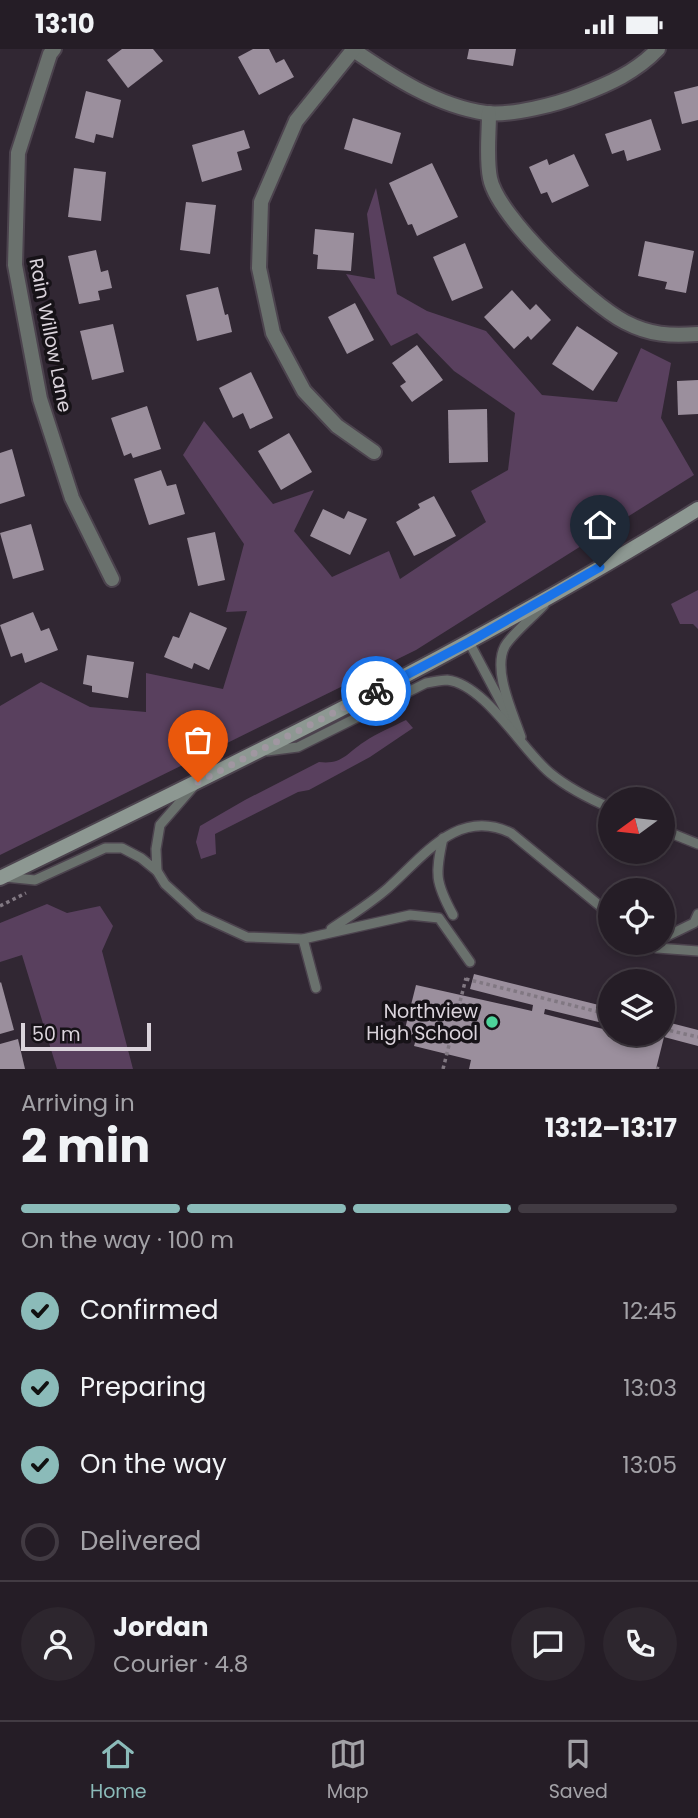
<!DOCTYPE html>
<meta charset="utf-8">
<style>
body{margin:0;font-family:Poppins,sans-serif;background:#2d262e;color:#f1f3f6;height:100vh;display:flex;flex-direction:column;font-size:26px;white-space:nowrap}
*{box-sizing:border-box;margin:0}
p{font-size:23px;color:#a3a2a7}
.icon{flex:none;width:38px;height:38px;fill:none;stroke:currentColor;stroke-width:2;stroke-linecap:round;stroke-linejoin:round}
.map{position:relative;height:1020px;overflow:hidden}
.details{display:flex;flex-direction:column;background:#251d26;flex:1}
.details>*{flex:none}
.needle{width:46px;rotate:255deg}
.tools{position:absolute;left:598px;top:738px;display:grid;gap:14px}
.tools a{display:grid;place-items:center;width:77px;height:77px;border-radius:50%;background:#251d26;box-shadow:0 4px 10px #0003,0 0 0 2px #423b43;font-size:35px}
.scale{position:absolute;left:21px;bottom:18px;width:130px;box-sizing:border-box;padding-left:7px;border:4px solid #dbd4dc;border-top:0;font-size:19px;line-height:24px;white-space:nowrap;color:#dbd4dc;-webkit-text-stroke:5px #161217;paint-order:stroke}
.pin{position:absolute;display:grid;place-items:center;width:60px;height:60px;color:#fff;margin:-72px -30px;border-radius:50% 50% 50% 0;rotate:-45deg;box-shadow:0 0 7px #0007}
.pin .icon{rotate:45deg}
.courier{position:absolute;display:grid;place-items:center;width:70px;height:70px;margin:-35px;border:5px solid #1a73e8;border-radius:50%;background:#fff;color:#222;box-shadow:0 2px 9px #0007}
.head em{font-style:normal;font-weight:700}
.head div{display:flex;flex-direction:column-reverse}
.head{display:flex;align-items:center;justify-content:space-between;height:119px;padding:0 21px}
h1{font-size:46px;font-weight:700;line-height:52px}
.bar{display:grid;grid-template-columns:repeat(4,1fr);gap:10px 7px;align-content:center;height:84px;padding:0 21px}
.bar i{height:9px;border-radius:5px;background:#423b43}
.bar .on{background:#8bbbb9}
.bar p{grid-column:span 4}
.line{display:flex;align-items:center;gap:18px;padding:0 21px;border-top:2px solid #423b43}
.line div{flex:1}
.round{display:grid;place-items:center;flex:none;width:74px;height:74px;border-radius:37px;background:#2d262e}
ol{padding:0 21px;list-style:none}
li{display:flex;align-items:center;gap:21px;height:77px}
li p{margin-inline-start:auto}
li .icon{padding:7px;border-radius:50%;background:#8bbbb9;color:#111;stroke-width:4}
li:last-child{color:#a3a2a7}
li i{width:38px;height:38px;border:4px solid #423b43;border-radius:50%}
.status{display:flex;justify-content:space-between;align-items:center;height:49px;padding:0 35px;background:#251d26;direction:ltr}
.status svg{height:19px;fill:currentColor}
.tab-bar{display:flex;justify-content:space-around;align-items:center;height:98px;border-top:2px solid #423b43;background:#251d26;font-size:19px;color:#a3a2a7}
.tab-bar a{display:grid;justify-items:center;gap:4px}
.tab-bar .on{color:#8bbbb9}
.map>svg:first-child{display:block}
.green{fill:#59405e}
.building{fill:#9b8f9d}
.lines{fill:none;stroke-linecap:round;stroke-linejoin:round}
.service-casing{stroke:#4c434e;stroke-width:12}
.minor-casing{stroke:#4c434e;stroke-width:18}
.secondary-casing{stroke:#4c434e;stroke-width:18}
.path{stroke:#817882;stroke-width:3.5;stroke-dasharray:3.5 3.5;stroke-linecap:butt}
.service{stroke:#6a716d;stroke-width:9}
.minor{stroke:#6a716d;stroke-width:14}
.secondary{stroke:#8d9892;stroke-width:14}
.done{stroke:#a097a1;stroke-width:7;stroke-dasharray:0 12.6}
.route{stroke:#1a73e8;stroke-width:9}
.poi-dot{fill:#4dd39a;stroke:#161217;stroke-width:2.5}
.labels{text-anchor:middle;stroke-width:7;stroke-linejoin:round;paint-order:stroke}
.street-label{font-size:19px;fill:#dbd4dc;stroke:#161217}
.poi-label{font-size:19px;fill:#dbd4dc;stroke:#161217;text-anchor:end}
</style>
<div class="status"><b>13:10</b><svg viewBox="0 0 49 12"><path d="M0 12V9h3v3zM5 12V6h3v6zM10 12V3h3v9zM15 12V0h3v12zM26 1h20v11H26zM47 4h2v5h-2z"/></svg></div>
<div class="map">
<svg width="698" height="1020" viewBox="0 0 698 1020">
<rect width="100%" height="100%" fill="#312733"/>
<g class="green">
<path d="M376 139 397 245 427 262 486 282 542 346 617 353 641 299 671 314 661 369 694 426 416 601 0 806V657L41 633 90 658 146 663V624L223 640 247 562 226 563 244 495 183 406 204 372 273 455 314 441 294 482 332 528 389 502 400 530 486 473 471 442 508 421 515 364 454 322 417 284 391 297 346 225 375 230 367 165Z"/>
<path d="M698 541V580L693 575H680L671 555Z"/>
<path d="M406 671 413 679 370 708 309 741 298 743 215 785 216 805 201 810 196 793 200 777 245 751 319 713C342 716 347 704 364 693 377 684 392 678 406 671Z"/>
<path d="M47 855 67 864 100 857 113 877 102 902 133 1020H57L22 906 0 913V874Z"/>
</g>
<g class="building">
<path d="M122 0H153L163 12 128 39 107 11Z"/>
<path d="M253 0H269L276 14 284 10 294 28 259 46 238 8Z"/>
<path d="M469 0H516L513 17 467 10Z"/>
<path d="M698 37V71L682 75 674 43Z"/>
<path d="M86 42 121 51 113 89 96 85 94 94 75 89Z"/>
<path d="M353 69 401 84 392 115 344 100Z"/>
<path d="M651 70 661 101 627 112 624 101 612 105 605 85Z"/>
<path d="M244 81 250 99 237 103 242 121 202 133 192 96Z"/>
<path d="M574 105 589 137 552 154 547 143 541 145 529 118 547 110 549 116Z"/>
<path d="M432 114 458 168 417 187 412 175 408 176 389 134Z"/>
<path d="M74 119 106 123 101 172 68 168Z"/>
<path d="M186 153 216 156 210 205 180 201Z"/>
<path d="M315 180 354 184 351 222 317 220 318 206 313 205Z"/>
<path d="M645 192 694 202 686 244 665 240 667 233 638 227Z"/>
<path d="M465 194 483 239 452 252 433 208Z"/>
<path d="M96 201 101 223 108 221 112 239 98 242 100 251 79 255 68 207Z"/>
<path d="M218 238 225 266 228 265 232 283 197 292 186 246Z"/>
<path d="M512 241 530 261 536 255 551 271 531 291 528 287 514 300 484 268Z"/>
<path d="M355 254 374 291 347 305 328 268Z"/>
<path d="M113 275 124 323 92 331 80 282Z"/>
<path d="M577 277 618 304 593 342 552 315Z"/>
<path d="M417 296 443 331 412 353 400 337 406 333 392 314Z"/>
<path d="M251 323 273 369 250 380 243 364 233 369 219 339Z"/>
<path d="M698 331V365L678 366 677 332Z"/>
<path d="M147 357 161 400 133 409 131 404 124 407 111 369Z"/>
<path d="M487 360 488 413 449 414 448 361Z"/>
<path d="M289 384 312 423 281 441 258 402Z"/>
<path d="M12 400 25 447 0 455V404Z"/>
<path d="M161 421 167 437 176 435 185 465 149 476 134 430Z"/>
<path d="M434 447 456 487 414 507 396 473 420 459 418 455Z"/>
<path d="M323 460 344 470 348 462 367 470 350 506 310 487Z"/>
<path d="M31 475 44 521 13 530 0 484Z"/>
<path d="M215 483 225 531 198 537 187 489Z"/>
<path d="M33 563 41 582 49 579 58 601 25 614 22 604 11 608 0 576Z"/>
<path d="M190 563 227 579 209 621 194 614 192 620 164 608 173 587 179 589Z"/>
<path d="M87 606 134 613 128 649 92 643V637L83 635Z"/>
<path d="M474 925 611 959V976L545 960 544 965 611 982V985H625L639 989 640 985H663V972L698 981V997L664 988 656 1020H469L471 1011 414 997 417 987 404 984 416 936 532 962 533 956 470 940Z"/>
<path d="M1 933 14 981 0 985V934Z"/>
<path d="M18 990 25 1020H0V995Z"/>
</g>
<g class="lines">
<g class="service-casing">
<g id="service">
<path d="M469 593 513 676"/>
<path d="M521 688C513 664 492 621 505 597 513 584 533 568 544 556"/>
<path d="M267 702 298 698 426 634C433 633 441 631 447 631 485 635 523 702 550 724 568 739 590 750 611 759"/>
<path d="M663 781 698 795"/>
<path d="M443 789C435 825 435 833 453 866"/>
<path d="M157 822 165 835 199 866 247 888 303 890 410 866 439 869 470 913"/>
<path d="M5 828 35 831 105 799H122L141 809 157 822 156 800 160 776 193 738"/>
<path d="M331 880C350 867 371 854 388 839 424 807 458 758 511 784L611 866"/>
<path d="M663 889 694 874 698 865"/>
<path d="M303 890 316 939"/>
<path d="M648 894 657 899 698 902"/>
</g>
</g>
<g class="minor-casing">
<g id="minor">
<path d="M54 0 50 5 18 104 15 216 40 350 72 449 112 530"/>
<path d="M352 0C393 28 437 57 486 64 511 67 558 55 580 46 609 35 636 23 658 0"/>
<path d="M353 1 296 72 261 153 259 219 273 284 304 342 337 377 374 403"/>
<path d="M489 64C489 85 486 109 490 129 497 167 590 255 625 273 650 286 670 287 698 285"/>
</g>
</g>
<g class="secondary-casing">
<path id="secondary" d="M0 829C237 714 474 599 698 460"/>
</g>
<g class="path">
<path d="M0 857 26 844"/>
<path d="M466 930 611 966"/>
<path d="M663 980 698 988"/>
<path d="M656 1019 659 1020"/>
<path d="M443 1020 466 929"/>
</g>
<use href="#service" class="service"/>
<use href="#minor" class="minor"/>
<use href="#secondary" class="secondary"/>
</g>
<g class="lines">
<path class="done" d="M198 733 376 642"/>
<path class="route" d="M376 642 469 593 600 518"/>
</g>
<circle class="poi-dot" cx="492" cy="973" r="7"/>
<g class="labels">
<g class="street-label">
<text transform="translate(51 286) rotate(79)" y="7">Rain Willow Lane</text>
</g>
<g class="poi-label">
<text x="478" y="969">Northview<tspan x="478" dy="22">High School</tspan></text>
</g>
</g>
</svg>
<div class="tools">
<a><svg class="needle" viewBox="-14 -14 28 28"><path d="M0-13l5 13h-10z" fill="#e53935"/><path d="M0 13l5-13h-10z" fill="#a3a2a7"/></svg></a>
<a><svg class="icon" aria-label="locate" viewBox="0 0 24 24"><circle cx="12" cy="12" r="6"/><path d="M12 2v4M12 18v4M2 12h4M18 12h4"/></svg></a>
<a><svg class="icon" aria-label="layers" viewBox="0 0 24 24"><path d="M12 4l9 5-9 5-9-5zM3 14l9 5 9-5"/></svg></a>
</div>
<div class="scale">50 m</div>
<div class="pin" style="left:198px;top:733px;background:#ea580c"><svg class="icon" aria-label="bag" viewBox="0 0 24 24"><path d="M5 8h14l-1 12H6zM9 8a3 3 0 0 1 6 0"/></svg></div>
<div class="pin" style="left:600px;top:518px;background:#1f2937"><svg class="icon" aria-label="home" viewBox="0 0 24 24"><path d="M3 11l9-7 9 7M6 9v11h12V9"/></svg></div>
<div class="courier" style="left:376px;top:642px"><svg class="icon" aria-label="bike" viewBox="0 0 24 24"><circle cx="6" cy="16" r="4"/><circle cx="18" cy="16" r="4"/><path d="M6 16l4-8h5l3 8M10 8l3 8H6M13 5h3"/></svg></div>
</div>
<section class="details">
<div class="head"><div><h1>2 min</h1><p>Arriving in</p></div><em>13:12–13:17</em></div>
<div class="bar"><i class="on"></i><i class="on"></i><i class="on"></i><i></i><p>On the way · 100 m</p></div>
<ol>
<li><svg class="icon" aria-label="check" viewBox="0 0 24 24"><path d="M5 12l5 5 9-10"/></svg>Confirmed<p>12:45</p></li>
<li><svg class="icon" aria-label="check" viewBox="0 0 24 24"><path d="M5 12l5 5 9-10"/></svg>Preparing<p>13:03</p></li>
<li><svg class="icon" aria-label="check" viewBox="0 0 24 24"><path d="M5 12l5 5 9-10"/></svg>On the way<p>13:05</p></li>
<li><i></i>Delivered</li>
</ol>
<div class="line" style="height:126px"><a class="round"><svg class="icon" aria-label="person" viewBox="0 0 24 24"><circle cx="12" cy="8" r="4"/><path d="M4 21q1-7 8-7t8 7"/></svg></a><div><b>Jordan</b><p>Courier · 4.8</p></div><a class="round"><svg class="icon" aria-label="chat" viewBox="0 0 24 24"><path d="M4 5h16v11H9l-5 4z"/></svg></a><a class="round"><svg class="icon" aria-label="phone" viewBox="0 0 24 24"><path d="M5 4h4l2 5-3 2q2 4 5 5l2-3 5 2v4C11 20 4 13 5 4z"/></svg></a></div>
</section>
<nav class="tab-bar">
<a class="on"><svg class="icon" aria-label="home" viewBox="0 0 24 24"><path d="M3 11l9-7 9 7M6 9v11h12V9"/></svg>Home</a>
<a><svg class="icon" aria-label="map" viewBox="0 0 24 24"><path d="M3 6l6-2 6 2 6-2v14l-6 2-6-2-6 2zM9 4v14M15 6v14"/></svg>Map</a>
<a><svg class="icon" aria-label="saved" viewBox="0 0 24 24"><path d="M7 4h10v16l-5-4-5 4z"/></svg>Saved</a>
</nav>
